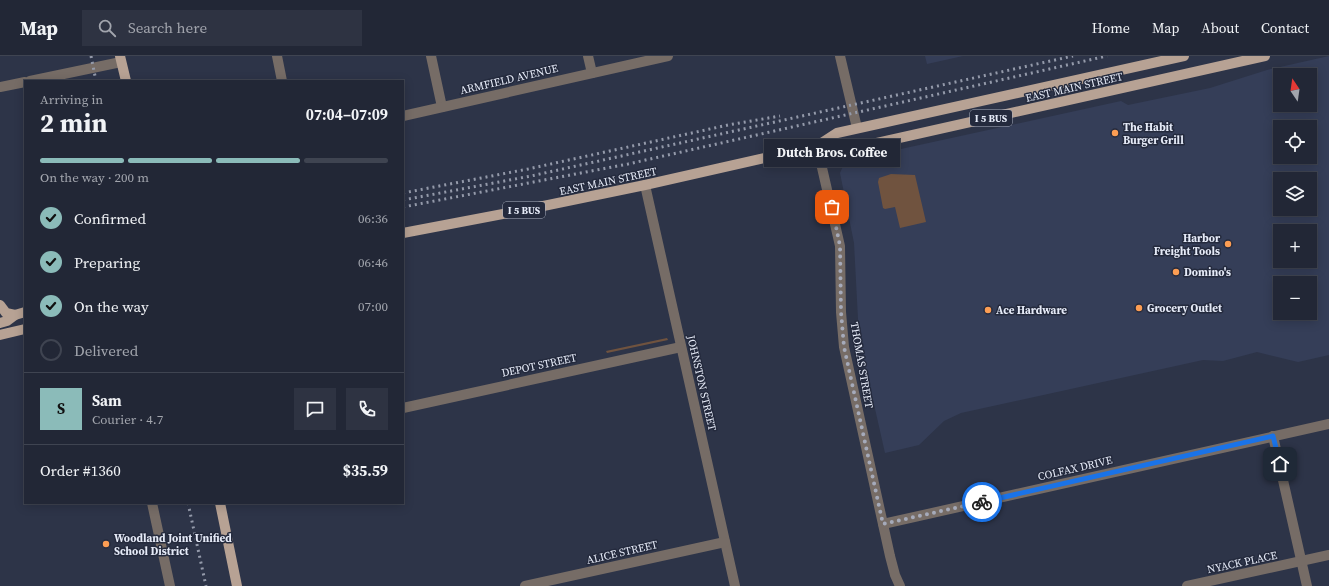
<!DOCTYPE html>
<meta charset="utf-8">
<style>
body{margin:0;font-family:"Source Serif 4",serif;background:#2e3342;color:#f1f3f6;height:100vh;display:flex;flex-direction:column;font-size:15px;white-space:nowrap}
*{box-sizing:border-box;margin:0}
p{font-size:13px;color:#a2a5ad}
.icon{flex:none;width:22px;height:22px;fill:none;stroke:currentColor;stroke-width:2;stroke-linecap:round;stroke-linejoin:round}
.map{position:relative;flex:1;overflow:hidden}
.drawer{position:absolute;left:24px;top:24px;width:380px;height:424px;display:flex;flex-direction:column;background:#222736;border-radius:0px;box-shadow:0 2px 10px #0003,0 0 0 1px #3f4451}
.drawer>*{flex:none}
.needle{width:26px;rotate:347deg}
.tools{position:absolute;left:1273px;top:12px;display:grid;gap:8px}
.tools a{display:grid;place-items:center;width:44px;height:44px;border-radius:0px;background:#222736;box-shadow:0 2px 10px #0003,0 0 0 1px #3f4451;font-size:20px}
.pin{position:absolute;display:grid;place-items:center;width:34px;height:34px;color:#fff;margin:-17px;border-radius:8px;box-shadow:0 2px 6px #0006}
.courier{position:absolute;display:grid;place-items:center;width:40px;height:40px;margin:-20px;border:3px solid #1a73e8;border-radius:50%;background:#fff;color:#222;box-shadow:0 1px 5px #0007}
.bubble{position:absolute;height:28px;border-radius:0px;background:#222736;box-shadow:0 2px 10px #0003,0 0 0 1px #3f4451;font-size:13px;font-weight:700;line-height:28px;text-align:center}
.summary em{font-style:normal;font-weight:700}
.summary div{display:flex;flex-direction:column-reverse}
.summary{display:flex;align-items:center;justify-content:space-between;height:68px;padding:0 16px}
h1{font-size:26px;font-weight:700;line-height:30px}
.bar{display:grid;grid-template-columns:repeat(4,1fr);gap:6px 4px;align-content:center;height:48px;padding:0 16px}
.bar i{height:5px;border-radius:3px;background:#3f4451}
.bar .selected{background:#8bbbb9}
.bar p{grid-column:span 4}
.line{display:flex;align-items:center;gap:10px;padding:0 16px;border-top:1px solid #3f4451}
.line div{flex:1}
.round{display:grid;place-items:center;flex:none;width:42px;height:42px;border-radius:0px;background:#2e3342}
ol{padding:0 16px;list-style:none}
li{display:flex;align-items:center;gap:12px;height:44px}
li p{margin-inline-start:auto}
li .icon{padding:4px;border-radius:50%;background:#8bbbb9;color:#111;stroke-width:4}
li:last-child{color:#a2a5ad}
li i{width:22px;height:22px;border:2px solid #3f4451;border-radius:50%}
header{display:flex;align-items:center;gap:24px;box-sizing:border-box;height:56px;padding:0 20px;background:#222736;border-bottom:1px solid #3f4451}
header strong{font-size:19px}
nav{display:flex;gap:22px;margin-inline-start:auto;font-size:14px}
.search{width:280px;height:36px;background:#2e3342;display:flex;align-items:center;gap:10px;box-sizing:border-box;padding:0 14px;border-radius:0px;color:#a2a5ad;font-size:15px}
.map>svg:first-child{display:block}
.built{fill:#353e58;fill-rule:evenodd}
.green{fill:#70533f}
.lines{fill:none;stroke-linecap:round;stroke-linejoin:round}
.minor{stroke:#766c66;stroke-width:10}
.major{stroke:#b7a294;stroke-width:10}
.rail{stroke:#949aaa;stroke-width:3;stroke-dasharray:2 4;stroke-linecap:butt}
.done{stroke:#a5aaba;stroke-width:4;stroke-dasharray:0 7.2}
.route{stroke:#1a73e8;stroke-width:5}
.poi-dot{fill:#fc9d53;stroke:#242a3d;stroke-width:1.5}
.labels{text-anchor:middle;stroke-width:3;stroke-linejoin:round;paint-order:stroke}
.shield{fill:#242a3d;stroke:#abb0bf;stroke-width:1}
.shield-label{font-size:10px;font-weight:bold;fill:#e5eaf7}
.street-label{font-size:11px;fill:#e5eaf7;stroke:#242a3d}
.poi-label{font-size:11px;font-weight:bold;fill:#e5eaf7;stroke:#242a3d;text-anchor:start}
</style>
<header>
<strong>Map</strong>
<div class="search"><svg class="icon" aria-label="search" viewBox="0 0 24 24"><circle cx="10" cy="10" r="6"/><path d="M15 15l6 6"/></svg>Search here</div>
<nav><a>Home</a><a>Map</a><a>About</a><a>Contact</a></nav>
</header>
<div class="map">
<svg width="1329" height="530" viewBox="0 0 1329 530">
<rect width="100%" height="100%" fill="#2d3448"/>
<g class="built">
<path d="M925 0H963L927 8Z"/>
<path d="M1329 0V299L1298 306 1257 296 1223 305 1203 304 961 357 944 365 919 389 885 397 859 282 854 187 840 117 844 108 855 103 1121 45 1128 49 1210 32 1267 14ZM1280 19H1310V49H1280ZM1280 71H1310V101H1280ZM1280 123H1310V153H1280ZM1280 175H1310V205H1280ZM1280 227H1310V257H1280Z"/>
</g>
<g class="green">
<path d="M891 118 915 119 926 166 900 172 895 151 885 153 883 152 878 126 879 122Z"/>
<path d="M667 282 668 284 607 297 606 295Z"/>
</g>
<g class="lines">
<g class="minor">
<path d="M277 0 282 25"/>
<path d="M431 0 442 51"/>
<path d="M588 0 592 17"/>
<path d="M840 0 857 72"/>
<path d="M30 25 121 6"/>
<path d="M0 31 25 26"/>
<path d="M403 60 668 0"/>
<path d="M817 90 840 190 841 256 844 291 890 500 895 519 900 530"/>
<path d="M645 129 735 530"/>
<path d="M403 352 681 291"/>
<path d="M1273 380 1307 530"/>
<path d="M152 447 170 530"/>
<path d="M883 468 1329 368"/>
<path d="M525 530 725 486"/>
<path d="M1187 530 1329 499"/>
</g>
<g class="major">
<path d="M120 0 126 25"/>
<path d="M817 90 841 95 1265 0"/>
<path d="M403 177 524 154 645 129 817 90 837 77 1184 0"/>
<path d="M0 249 6 257 15 259"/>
<path d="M0 267 7 265 15 259 25 256"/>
<path d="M0 279 25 273"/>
<path d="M220 447 237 530"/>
</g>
<g class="rail">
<path d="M91 0 96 25"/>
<path d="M403 137 528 113 728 69 780 60"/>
<path d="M403 144 531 120 1073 0"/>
<path d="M403 151 628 108 1107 0"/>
<path d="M188 447 206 530"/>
</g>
</g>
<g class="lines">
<path class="done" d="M832 151 840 190 841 256 844 291 883 468 982 446"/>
<path class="route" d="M982 446 1273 380 1280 408"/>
</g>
<g class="poi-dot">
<circle cx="1115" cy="77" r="4"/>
<circle cx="1228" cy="188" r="4"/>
<circle cx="1176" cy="216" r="4"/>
<circle cx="1139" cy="252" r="4"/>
<circle cx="988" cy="254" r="4"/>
<circle cx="106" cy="488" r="4"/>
</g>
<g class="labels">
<g class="shield">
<rect x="970" y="54" width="42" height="16" rx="3"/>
<rect x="503" y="146" width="42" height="16" rx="3"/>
</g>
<g class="shield-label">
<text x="991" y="66">I 5 BUS</text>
<text x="524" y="158">I 5 BUS</text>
</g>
<g class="street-label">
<text transform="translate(509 23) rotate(-13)" y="4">ARMFIELD AVENUE</text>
<text transform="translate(1074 31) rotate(-13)" y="4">EAST MAIN STREET</text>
<text transform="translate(608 125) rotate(-12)" y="4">EAST MAIN STREET</text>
<text transform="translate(539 309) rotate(-12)" y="4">DEPOT STREET</text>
<text transform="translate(862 309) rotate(80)" y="4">THOMAS STREET</text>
<text transform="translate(702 327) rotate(77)" y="4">JOHNSTON STREET</text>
<text transform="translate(1075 412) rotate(-13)" y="4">COLFAX DRIVE</text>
<text transform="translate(622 496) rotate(-13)" y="4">ALICE STREET</text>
<text transform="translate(1242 506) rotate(-12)" y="4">NYACK PLACE</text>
</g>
<g class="poi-label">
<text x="1123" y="75">The Habit<tspan x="1123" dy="13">Burger Grill</tspan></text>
<text x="1220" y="186" text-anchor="end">Harbor<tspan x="1220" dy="13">Freight Tools</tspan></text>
<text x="1184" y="220">Domino's</text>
<text x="1147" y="256">Grocery Outlet</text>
<text x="996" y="258">Ace Hardware</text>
<text x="114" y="486">Woodland Joint Unified<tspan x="114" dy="13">School District</tspan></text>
</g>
</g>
</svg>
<div class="tools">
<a><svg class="needle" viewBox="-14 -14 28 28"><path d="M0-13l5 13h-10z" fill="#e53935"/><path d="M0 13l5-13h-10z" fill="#a2a5ad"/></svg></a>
<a><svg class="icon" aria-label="locate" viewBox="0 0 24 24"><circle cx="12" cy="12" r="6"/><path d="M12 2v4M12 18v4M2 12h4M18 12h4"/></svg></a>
<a><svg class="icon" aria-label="layers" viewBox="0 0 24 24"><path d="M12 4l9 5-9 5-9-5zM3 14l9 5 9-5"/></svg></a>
<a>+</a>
<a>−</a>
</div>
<div class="pin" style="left:832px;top:151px;background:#ea580c"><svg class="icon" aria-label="bag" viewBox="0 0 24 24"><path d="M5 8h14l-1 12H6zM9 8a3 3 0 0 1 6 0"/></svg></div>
<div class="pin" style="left:1280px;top:408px;background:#1f2937"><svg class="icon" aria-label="home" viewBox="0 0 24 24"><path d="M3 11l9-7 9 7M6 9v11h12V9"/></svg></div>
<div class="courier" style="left:982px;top:446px"><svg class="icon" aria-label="bike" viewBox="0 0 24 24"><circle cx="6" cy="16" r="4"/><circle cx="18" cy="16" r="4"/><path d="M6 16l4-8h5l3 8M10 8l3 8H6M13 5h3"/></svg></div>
<div class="bubble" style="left:764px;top:83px;width:136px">Dutch Bros. Coffee</div>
<section class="drawer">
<div class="summary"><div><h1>2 min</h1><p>Arriving in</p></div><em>07:04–07:09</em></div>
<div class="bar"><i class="selected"></i><i class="selected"></i><i class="selected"></i><i></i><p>On the way · 200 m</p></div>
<ol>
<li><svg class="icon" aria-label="check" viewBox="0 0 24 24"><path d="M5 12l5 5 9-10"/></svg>Confirmed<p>06:36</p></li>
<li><svg class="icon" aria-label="check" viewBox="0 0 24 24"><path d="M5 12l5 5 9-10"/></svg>Preparing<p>06:46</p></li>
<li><svg class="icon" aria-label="check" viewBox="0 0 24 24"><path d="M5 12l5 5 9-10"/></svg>On the way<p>07:00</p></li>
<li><i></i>Delivered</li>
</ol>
<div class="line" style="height:72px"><b class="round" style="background:#8bbbb9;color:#111">S</b><div><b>Sam</b><p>Courier · 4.7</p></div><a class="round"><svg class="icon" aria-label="chat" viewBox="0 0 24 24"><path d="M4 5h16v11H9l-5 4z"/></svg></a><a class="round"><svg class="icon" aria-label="phone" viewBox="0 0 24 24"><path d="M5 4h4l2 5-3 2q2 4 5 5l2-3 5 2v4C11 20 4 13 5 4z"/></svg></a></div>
<div class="line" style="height:52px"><div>Order #1360</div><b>$35.59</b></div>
</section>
</div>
